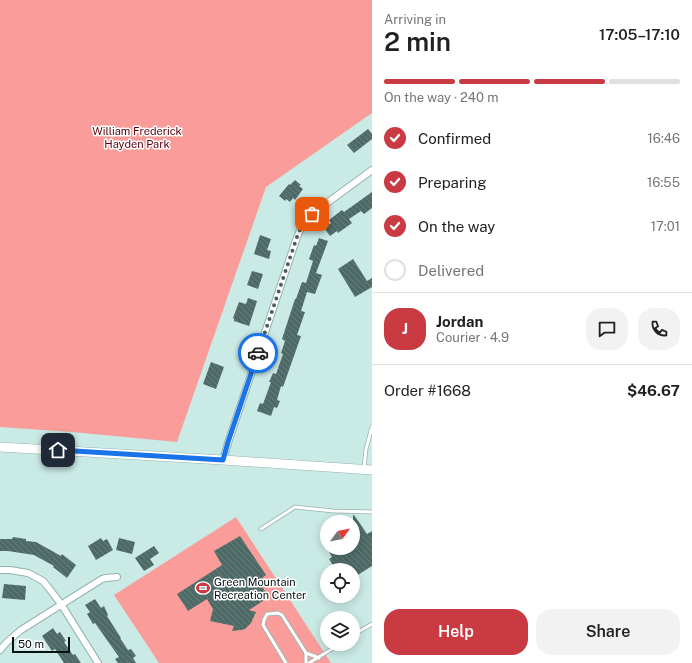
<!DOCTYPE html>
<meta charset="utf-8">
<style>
body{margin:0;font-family:"Public Sans",sans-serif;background:#f2f2f2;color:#202124;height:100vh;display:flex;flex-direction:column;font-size:15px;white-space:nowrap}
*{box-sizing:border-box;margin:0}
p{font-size:13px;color:#757577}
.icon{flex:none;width:22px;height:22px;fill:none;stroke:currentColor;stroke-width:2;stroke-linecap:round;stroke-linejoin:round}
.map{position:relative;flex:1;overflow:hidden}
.side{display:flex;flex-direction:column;background:#fff;width:320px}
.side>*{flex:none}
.needle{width:26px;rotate:58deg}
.fabs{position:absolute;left:320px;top:515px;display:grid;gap:8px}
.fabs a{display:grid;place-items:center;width:40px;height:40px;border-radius:50%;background:#fff;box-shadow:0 2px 10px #0003;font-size:20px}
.scale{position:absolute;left:12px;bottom:10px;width:58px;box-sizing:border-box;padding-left:4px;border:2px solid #061211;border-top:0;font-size:11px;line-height:14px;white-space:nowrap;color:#061211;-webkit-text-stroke:3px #fff;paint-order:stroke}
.pin{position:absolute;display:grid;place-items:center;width:34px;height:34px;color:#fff;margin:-17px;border-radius:8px;box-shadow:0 2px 6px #0006}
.courier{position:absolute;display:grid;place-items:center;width:40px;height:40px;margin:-20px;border:3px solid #1a73e8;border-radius:50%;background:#fff;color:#222;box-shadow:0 1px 5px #0007}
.headline em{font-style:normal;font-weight:600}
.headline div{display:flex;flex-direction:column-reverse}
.headline{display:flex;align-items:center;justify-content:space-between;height:68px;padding:0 12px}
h1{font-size:26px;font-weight:600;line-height:30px}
.bar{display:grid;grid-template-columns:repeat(4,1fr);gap:6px 4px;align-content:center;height:48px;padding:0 12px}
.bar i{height:5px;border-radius:3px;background:#e0e0e0}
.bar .active{background:#ca3a43}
.bar p{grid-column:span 4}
.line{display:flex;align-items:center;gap:10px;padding:0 12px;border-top:1px solid #e0e0e0}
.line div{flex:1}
.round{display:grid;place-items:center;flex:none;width:42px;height:42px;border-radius:16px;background:#f2f2f2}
ol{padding:0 12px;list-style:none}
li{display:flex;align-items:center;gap:12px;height:44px}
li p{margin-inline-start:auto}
li .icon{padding:4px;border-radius:50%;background:#ca3a43;color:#fff;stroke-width:4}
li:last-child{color:#757577}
li i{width:22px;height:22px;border:2px solid #e0e0e0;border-radius:50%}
.action{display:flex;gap:8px;margin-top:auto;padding:8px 12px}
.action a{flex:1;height:46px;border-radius:16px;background:#ca3a43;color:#fff;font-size:16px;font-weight:600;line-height:46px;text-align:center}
.action a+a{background:#f2f2f2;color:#202124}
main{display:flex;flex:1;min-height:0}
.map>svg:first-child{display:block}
.park{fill:#fa9d9a}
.building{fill:url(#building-back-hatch)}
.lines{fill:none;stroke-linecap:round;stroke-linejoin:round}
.service-casing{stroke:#94b3af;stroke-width:4.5}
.minor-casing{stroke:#94b3af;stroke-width:8}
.secondary-casing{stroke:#94b3af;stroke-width:10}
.service{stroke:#fff;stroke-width:3}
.minor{stroke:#fff;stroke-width:6}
.secondary{stroke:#fff;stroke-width:9}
.done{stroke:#4b5e5c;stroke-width:4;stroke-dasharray:0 7.2}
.route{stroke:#1a73e8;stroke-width:5}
.labels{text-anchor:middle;stroke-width:3;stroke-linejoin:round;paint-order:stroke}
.park-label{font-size:11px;fill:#58000d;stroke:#fff}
.poi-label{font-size:11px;fill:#061211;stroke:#fff;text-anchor:start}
</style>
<main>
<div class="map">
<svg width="372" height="663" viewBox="0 0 372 663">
<defs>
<pattern id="building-back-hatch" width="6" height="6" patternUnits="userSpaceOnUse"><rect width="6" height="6" fill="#4d6a67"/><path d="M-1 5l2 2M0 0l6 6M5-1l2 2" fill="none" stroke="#677e7b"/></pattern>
</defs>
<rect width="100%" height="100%" fill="#caeae6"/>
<g class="park">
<path d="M0 0H372V113L266 187 177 442 72 432 0 427Z"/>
<path d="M236 517 331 663H159L114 595Z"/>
</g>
<g class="building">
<path d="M368 129 372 134V139L354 153 347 145Z"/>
<path d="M295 180 301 185 299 186 303 189 295 200 293 198 290 202 286 199 285 201 279 196 289 184 290 185Z"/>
<path d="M372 192V208L364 214 361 211 349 219 352 223 338 233 337 231 330 236 324 228 331 223 329 220 342 210 344 212Z"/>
<path d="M260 235 271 239 267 250 271 251 269 259 254 254Z"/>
<path d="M319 238 328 241 316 273 322 275 315 294 307 292 301 311 305 312 297 335 301 336 283 387 281 386 277 400 280 401 277 408 274 407 271 416 257 411 260 403 263 404 271 382H269L273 373 276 374 283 354 281 353 285 341 282 339 295 299H296L302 282 306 283 313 261 309 259 314 245 316 246Z"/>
<path d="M353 259 367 281 372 278V287L355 297 338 269Z"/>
<path d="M252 271 263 274 258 289 247 285Z"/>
<path d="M248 298 257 301 249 326 234 321V319L233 318 239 302 246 304Z"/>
<path d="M211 362 224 367 216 389 203 384Z"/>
<path d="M353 515H354L367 534 372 531V566L353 578V570H336L329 559 332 557 327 548H353Z"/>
<path d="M240 536 266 575 258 581 269 597 249 610 256 612 251 623 245 629 241 630 232 631 234 626 210 621 213 609 207 599 188 611 177 594 222 565 214 551Z"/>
<path d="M13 537 26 539V541L36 542 61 556 62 554 76 565 67 578 53 567 54 566 34 555 8 551H0V539H12Z"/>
<path d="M101 538 103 541 107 539 113 550 96 560 88 546Z"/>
<path d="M119 538 135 542 132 554 116 550Z"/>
<path d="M154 546 159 553 150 559 154 565 144 571 135 558Z"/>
<path d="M4 584 26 586 25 600 2 598Z"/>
<path d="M95 599 101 608 104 606 108 615 107 616 121 638H120L128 650 131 649 136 656 133 658 136 663H118L115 659 119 657 95 623 93 624 87 614 90 612 85 605Z"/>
<path d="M53 628 57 634 60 632 66 641 64 642 73 655 75 654 81 663H64L55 649 52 651 42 636Z"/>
</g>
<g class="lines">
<g class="service-casing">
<g id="service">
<path d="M364 468 366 449 372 427"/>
<path d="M261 529 295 507 333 511 372 512"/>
<path d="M342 617V618"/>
<path d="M353 635 372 624"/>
<path d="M306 653 319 658"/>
<path d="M286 663 263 625 264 620 267 614 278 613 282 615 306 653V663"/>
<path d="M309 663 340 644"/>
</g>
</g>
<g class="minor-casing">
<g id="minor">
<path d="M223 460 228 443 296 240C300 228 306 219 316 211L372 170"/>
<path d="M0 570H10L28 573 43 581 48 587 61 604 98 663"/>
<path d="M0 650 7 642 21 630 102 579 106 578 117 577"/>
</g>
</g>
<g class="secondary-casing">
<path id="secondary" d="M0 447 223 460 372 470"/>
</g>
<use href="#service" class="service"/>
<use href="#minor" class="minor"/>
<use href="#secondary" class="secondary"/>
</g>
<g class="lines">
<path class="done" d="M258 353 298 234 304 222 312 214"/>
<path class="route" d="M58 450 223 460 228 442 258 353"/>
</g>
<defs>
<g id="stadium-bare" transform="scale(1.08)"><path d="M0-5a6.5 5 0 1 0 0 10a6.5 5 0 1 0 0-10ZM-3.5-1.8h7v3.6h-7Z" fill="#ca3a43" stroke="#fff" stroke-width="2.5" paint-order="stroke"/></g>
</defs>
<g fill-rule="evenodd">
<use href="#stadium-bare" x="203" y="588"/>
</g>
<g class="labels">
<g class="park-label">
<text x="137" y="135">William Frederick<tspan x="137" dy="13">Hayden Park</tspan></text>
</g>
<g class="poi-label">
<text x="214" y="586">Green Mountain<tspan x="214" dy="13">Recreation Center</tspan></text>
</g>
</g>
</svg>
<div class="fabs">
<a><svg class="needle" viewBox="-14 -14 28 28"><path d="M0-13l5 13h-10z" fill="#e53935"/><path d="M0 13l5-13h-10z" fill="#757577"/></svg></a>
<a><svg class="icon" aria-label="locate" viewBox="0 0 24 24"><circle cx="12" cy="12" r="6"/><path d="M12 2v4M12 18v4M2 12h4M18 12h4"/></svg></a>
<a><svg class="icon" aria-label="layers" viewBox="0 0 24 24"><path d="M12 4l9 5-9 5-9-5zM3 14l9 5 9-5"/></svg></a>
</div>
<div class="scale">50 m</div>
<div class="pin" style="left:312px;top:214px;background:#ea580c"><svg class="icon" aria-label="bag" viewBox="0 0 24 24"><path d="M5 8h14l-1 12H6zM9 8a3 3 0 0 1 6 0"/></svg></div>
<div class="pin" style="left:58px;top:450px;background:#1f2937"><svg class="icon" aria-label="home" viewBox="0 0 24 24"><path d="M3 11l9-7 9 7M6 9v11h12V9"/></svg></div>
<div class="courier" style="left:258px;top:353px"><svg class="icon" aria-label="car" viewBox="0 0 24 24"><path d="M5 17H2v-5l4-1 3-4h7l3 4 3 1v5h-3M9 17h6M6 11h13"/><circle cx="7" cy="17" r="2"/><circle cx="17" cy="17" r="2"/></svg></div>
</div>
<section class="side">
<div class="headline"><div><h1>2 min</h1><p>Arriving in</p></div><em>17:05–17:10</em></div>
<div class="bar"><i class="active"></i><i class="active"></i><i class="active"></i><i></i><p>On the way · 240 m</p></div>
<ol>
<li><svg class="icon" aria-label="check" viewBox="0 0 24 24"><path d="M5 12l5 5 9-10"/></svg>Confirmed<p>16:46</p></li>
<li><svg class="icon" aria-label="check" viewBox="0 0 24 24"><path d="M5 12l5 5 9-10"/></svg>Preparing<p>16:55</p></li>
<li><svg class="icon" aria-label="check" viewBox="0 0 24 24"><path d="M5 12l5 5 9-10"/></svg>On the way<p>17:01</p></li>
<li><i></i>Delivered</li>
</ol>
<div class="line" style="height:72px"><b class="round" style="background:#ca3a43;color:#fff">J</b><div><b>Jordan</b><p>Courier · 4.9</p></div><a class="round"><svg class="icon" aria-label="chat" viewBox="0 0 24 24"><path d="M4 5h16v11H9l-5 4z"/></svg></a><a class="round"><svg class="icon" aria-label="phone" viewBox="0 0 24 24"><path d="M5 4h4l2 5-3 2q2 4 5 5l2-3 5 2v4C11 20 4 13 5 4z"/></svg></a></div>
<div class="line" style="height:52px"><div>Order #1668</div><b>$46.67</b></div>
<div class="action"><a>Help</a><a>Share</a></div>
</section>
</main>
